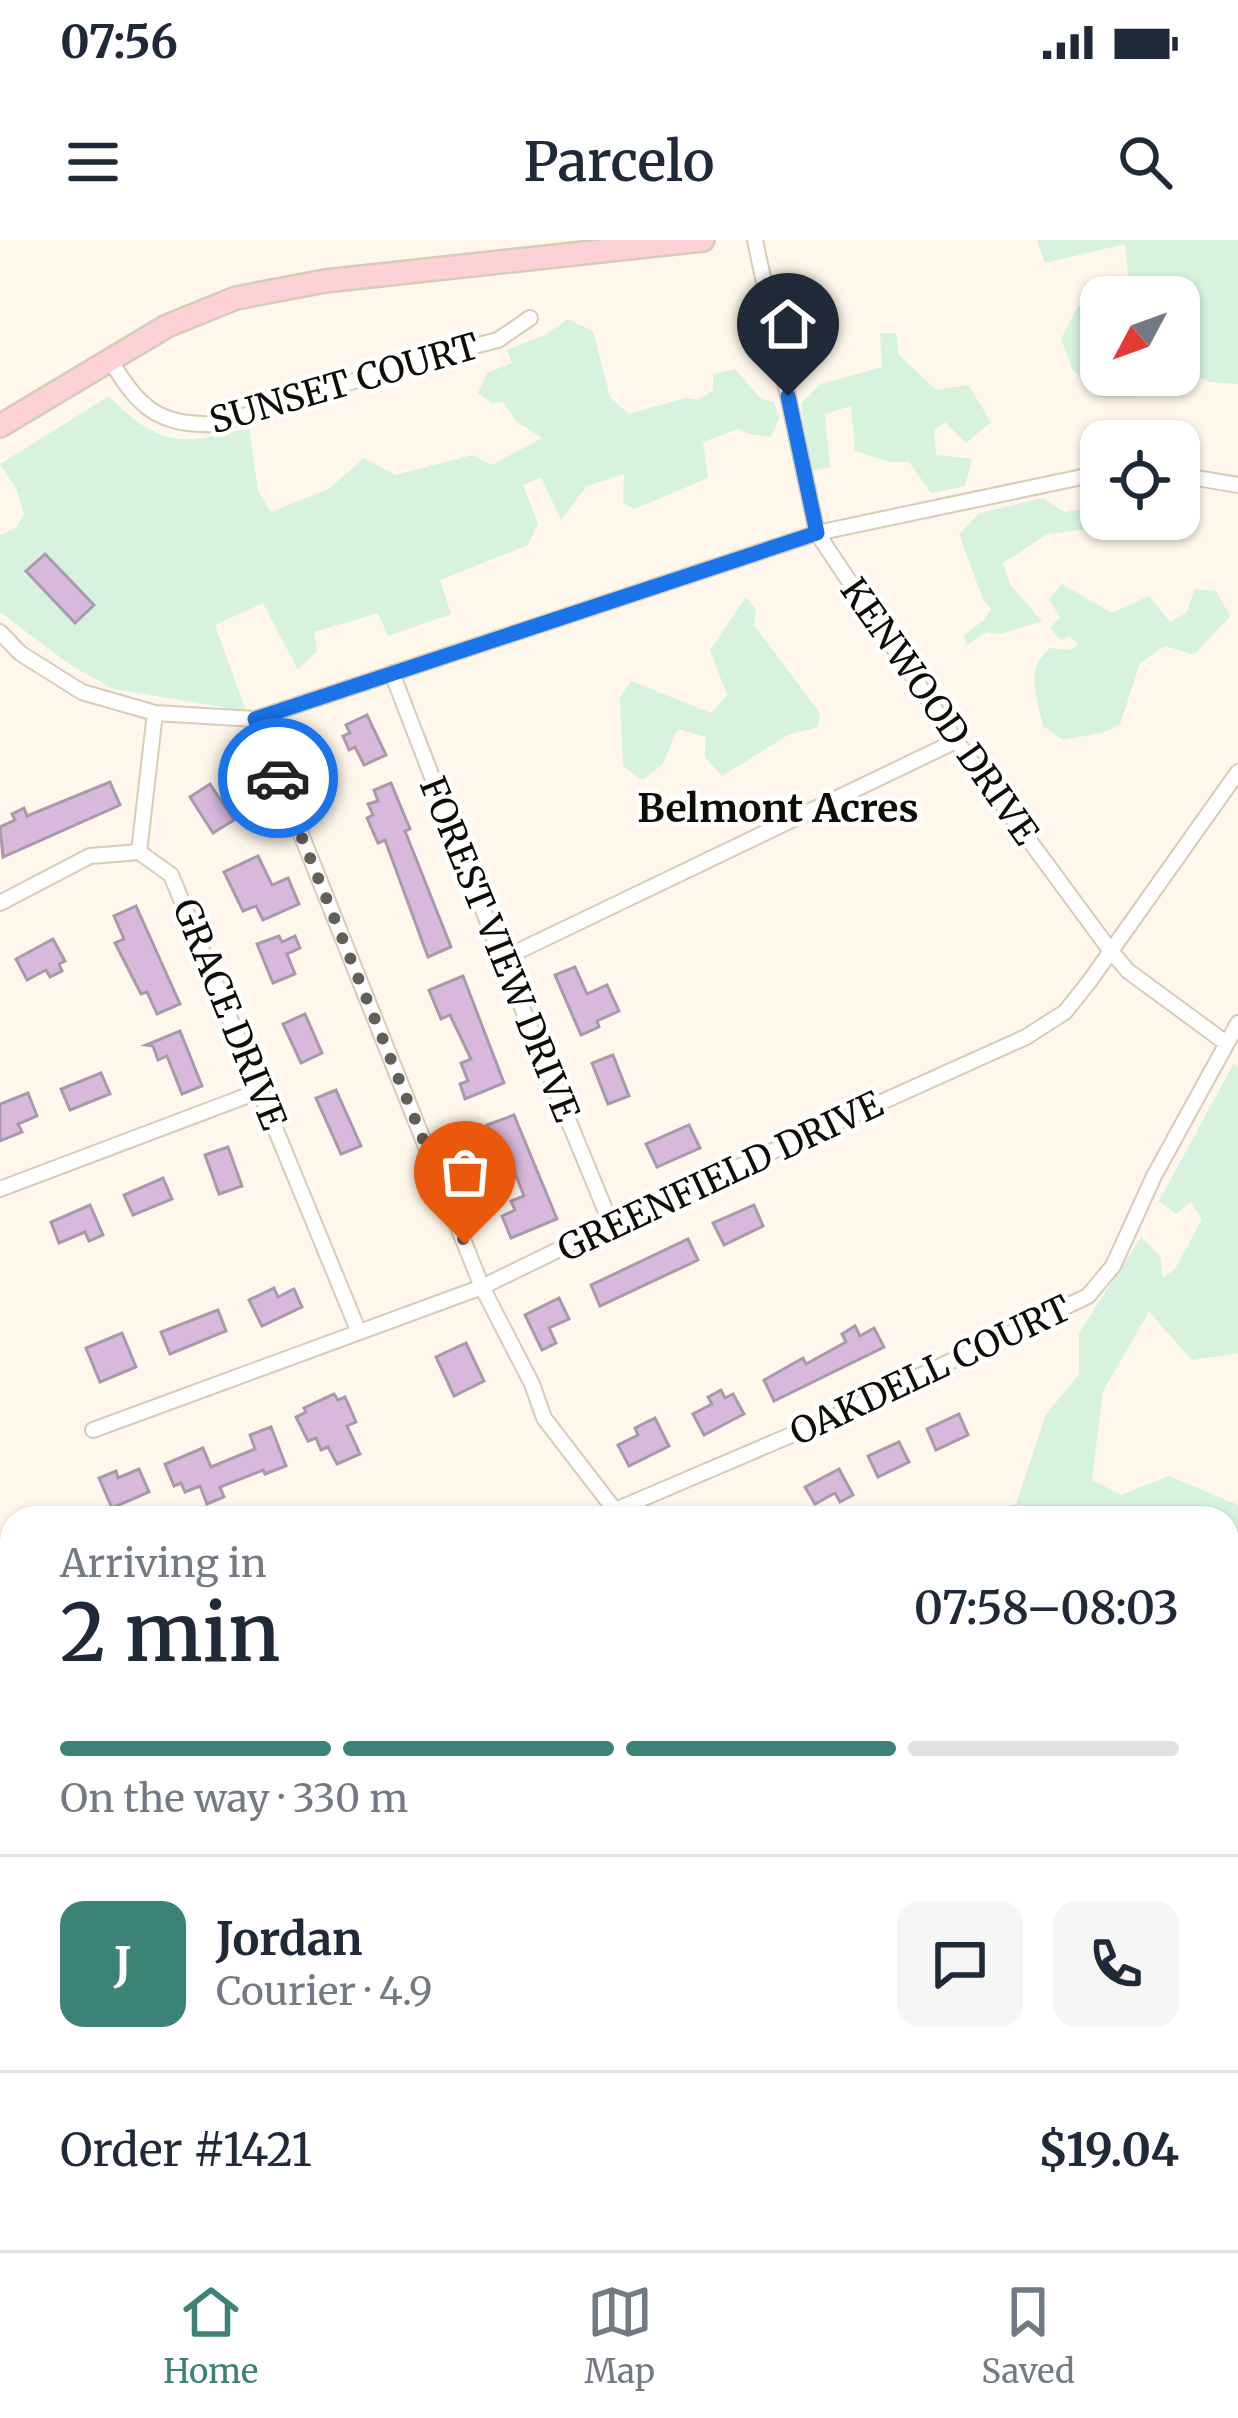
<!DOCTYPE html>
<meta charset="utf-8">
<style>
body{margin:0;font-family:Merriweather,serif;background:#f6f6f7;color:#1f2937;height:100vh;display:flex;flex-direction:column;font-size:45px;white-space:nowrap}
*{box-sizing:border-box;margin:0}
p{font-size:39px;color:#747a83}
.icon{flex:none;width:66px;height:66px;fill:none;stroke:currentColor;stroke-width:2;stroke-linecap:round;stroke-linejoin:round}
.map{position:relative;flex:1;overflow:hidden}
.details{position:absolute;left:0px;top:1266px;width:1239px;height:744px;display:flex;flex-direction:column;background:#fff;border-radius:36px 36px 0 0;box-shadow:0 3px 9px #0004}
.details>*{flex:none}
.needle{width:78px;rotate:229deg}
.fabs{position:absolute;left:1080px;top:36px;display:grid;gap:24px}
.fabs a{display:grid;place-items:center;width:120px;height:120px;border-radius:24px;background:#fff;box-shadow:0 3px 9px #0004;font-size:60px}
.pin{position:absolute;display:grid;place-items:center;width:102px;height:102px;color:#fff;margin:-123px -51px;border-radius:50% 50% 50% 0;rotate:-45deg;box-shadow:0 0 12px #0007}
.pin .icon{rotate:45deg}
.courier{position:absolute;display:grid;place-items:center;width:120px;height:120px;margin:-60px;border:9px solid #1a73e8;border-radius:50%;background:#fff;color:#222;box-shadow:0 3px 15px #0007}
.summary em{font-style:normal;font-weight:600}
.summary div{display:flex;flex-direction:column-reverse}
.summary{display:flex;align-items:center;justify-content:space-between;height:204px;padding:0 60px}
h1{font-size:78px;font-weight:600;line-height:90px}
.bar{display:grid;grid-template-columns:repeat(4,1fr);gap:18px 12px;align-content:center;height:144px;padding:0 60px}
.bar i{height:15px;border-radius:9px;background:#e0e1e3}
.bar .on{background:#3d8277}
.bar p{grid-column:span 4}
.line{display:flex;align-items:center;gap:30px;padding:0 60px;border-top:3px solid #e0e1e3}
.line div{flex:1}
.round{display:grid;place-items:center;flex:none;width:126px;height:126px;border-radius:24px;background:#f6f6f7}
.status{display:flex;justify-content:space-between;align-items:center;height:84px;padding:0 60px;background:#fff;direction:ltr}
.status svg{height:33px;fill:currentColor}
header{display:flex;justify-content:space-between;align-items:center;height:156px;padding:0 60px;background:#fff;font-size:54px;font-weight:600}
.menu{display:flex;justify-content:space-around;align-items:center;height:168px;border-top:3px solid #e0e1e3;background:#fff;font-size:33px;color:#747a83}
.menu a{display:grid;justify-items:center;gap:6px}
.menu .on{color:#3d8277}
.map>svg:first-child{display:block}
.green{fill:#d7f2dd}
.building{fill:#d8b9dc;stroke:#a99aab;stroke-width:3}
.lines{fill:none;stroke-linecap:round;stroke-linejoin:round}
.minor-casing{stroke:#d7ccb8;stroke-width:18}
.secondary-casing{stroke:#d7ccb8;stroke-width:26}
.minor{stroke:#fff;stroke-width:14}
.secondary{stroke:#fdd2d7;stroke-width:21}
.done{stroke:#635e56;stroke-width:12;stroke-dasharray:0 21.6}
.route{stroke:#1a73e8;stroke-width:15}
.labels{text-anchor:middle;stroke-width:9;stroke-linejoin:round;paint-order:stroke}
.street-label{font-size:36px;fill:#0f0b05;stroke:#fff}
.neighbourhood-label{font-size:39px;font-weight:bold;fill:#0f0b05;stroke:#fff}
</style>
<div class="status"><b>07:56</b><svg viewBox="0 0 49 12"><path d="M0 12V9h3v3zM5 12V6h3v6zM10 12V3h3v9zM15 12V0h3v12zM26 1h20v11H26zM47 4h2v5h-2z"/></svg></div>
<header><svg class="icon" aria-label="menu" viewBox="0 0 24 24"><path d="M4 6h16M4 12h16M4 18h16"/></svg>Parcelo<svg class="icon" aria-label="search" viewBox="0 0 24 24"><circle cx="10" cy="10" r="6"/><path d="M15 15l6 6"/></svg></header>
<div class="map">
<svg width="1238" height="2010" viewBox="0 0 1238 2010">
<rect width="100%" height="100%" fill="#fff7eb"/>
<g class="green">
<path d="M1037 0H1238V144L1211 142 1179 130V57H1130L1125 4 1045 23Z"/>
<path d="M1091 65 1101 74V135H1164L1134 158 1099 157 1072 129 1061 99 1078 66Z"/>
<path d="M568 79 593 91 610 157 629 174 686 158 698 160 713 150V134L735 129 761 159 774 162 779 178 771 197 749 194 738 189 703 202 708 238 634 269 623 262 624 234 587 246 561 280 541 237 523 245 538 284 528 305 440 340 451 374 388 396 378 373 314 392 317 411 298 430 263 363 215 385 246 471 113 449 72 426 0 372V295L17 287 24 274 16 248 0 224 109 156C159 208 184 206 249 187L258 251 271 272 329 249 364 218 395 235 473 215 492 225 542 198 516 181 503 162 492 163 478 153 487 133 512 123 507 110 545 95Z"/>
<path d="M880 93H896L899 115 936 150 968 145 991 182 966 203 945 182 934 190 936 215 972 219 965 246 931 253 909 222H890L855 211 851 166 825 174 830 227 811 231 801 164 820 144 882 127Z"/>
<path d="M1043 258 1064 272 1085 269 1088 289 1047 294 1003 323 1010 344 1042 381 1000 394 987 392 967 405 964 395 984 380 991 369 983 359 959 294 979 273Z"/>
<path d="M1062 344 1112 373 1149 356 1170 382 1186 373 1195 349 1216 351 1230 376 1194 415 1165 406 1140 423 1120 484 1105 492 1063 500 1043 486C1037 455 1024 431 1050 408L1070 410 1078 404 1070 396 1061 400 1050 388 1060 377 1049 360Z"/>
<path d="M746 357 756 370 754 385 820 473 818 487 788 495 722 536 705 517V497L678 489 662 525 642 540 623 526 620 458 631 441 711 473 727 455 710 410Z"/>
<path d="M1234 823 1238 828V1113L1192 1120 1149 1072 1103 1151 1092 1240 1121 1255 1169 1236 1238 1265V1718L1227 1717V1278H956L1016 1264 1046 1175 1079 1134V1093L1141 997 1160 1016 1163 1038 1175 1029 1202 979 1191 962 1176 974 1159 961Z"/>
<path d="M1227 1739 1238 1742V2010H1038L1027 1998H1227Z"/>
<path d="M607 1998H827L824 2010H601Z"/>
</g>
<g class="building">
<path d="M45 314 94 365 75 383 26 331Z"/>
<path d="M367 475 386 515 364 525 355 507 349 510 343 496 350 493 346 485Z"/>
<path d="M110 542 120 565 3 617 0 587 15 580 12 574 24 568 27 576Z"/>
<path d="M391 543 410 589 405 591 451 707 428 717 385 600 378 603 367 578 373 575 368 564 378 561 374 550Z"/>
<path d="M210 544 234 580 213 593 190 557Z"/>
<path d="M258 616 272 645 288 638 299 664 263 680 256 666 243 671 224 632Z"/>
<path d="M136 666 180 764 157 774 147 752 141 754 115 703 124 699 114 676Z"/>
<path d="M279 696 282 702 295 696 300 708 287 714 295 734 273 743 257 704Z"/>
<path d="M53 699 65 721 59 724 62 731 50 737 46 730 27 740 16 719Z"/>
<path d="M575 727 587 754 607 745 619 771 597 781 599 787 581 795 555 735Z"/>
<path d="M463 736 504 843 465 859 460 844 468 841 461 823 471 819 450 775 441 779 429 750Z"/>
<path d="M305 774 322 813 301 823 283 784Z"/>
<path d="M180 791 202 846 182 854 167 816 158 820 153 806 146 805Z"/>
<path d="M613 815 629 856 608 864 592 823Z"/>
<path d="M101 833 110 854 70 870 61 849Z"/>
<path d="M336 850 361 906 341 914 316 858Z"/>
<path d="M28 853 37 876 18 884 22 892 0 901V864Z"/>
<path d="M514 875 557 979 511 998 502 976 515 970 511 961 524 956 511 923 495 929 487 909 495 906 487 885Z"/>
<path d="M689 885 700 908 657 927 646 904Z"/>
<path d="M228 907 242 946 219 954 205 915Z"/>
<path d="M163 938 172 959 133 975 124 955Z"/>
<path d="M90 965 103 995 89 1001 85 992 59 1003 51 982Z"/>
<path d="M754 965 763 986 724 1005 713 983Z"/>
<path d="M688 999 698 1020 600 1066 591 1045Z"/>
<path d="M274 1048 278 1057 294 1049 302 1067 262 1086 249 1060Z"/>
<path d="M559 1058 569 1079 549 1088 556 1103 542 1110 525 1075Z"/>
<path d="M218 1070 226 1091 170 1114 161 1092Z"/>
<path d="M855 1086 860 1096 874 1088 884 1107 774 1161 764 1140 803 1118 806 1124 846 1102 842 1094Z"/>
<path d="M122 1093 136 1127 100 1142 86 1108Z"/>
<path d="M466 1103 484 1141 454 1156 436 1117Z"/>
<path d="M721 1150 725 1158 733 1154 744 1174 704 1195 693 1174 712 1164 708 1157Z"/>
<path d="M334 1154 338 1160 345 1157 356 1182 347 1186 360 1214 337 1224 328 1207 321 1210 316 1198 308 1201 296 1177 306 1172 304 1168Z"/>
<path d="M959 1174 968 1195 936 1210 927 1189Z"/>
<path d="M655 1178 669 1206 629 1226 618 1205 638 1195 635 1188Z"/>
<path d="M271 1187 286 1226 265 1234 263 1230 220 1247 224 1257 207 1264 200 1246 185 1252 181 1243 174 1246 165 1224 203 1208 211 1227 255 1209 250 1195Z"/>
<path d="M899 1202 909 1222 878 1237 868 1216Z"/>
<path d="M139 1229 149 1252 112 1268 99 1238 116 1231 118 1238Z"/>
<path d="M839 1229 853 1255 840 1262 835 1253 815 1264 805 1247Z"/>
</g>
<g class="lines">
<g class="minor-casing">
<g id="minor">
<path d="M755 0 817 293 956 501 1110 710 1128 731 1226 803"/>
<path d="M109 118C139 168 157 186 218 184L427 118 498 100 530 78"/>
<path d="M1179 235 1238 245"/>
<path d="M0 392 20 413 82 452 155 473 255 479 817 293 1101 233"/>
<path d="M392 433 502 719 611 984"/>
<path d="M255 479 482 1047 532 1144 544 1178 621 1278"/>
<path d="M139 612 155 473"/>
<path d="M0 663 90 616 139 612 171 635 358 1090"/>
<path d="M502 719 956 501"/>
<path d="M0 949 262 850"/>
<path d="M93 1190 482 1047 611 984 1026 797 1065 772 1089 742 1238 532"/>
<path d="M618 1269 831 1178 1088 1056 1113 1026 1154 936 1238 783"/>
<path d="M0 1737H12"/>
<path d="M409 2010 418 1998"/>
<path d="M855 2010 859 1998"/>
</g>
</g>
<g class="secondary-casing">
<path id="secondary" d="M0 186 167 86 236 58 325 41 703 0"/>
</g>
<use href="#minor" class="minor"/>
<use href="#secondary" class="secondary"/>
</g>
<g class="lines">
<path class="done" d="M278 538 465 1004"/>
<path class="route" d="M278 538 255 479 817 293 788 156"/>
</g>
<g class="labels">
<g class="street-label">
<text transform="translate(344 143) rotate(-16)" y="13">SUNSET COURT</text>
<text transform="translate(940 471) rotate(55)" y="13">KENWOOD DRIVE</text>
<text transform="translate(500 709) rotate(68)" y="13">FOREST VIEW DRIVE</text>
<text transform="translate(230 774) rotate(68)" y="13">GRACE DRIVE</text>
<text transform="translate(720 936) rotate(-25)" y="13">GREENFIELD DRIVE</text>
<text transform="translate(930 1130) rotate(-25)" y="13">OAKDELL COURT</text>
</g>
<g class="neighbourhood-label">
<text x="778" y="582">Belmont Acres</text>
</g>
</g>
</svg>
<div class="fabs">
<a><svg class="needle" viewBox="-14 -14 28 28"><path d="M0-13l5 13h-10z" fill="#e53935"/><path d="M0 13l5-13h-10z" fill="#747a83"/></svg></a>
<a><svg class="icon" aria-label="locate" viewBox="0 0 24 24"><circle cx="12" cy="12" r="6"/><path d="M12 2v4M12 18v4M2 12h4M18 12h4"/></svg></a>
</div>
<div class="pin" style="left:465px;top:1004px;background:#ea580c"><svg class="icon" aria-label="bag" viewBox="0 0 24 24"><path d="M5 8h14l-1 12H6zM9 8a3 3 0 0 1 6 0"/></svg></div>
<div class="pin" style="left:788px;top:156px;background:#1f2937"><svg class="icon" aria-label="home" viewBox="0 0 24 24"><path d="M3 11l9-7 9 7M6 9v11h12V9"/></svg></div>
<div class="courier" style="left:278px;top:538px"><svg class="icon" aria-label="car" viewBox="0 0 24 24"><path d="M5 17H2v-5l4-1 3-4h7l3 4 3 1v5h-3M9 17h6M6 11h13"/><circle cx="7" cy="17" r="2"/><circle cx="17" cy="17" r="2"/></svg></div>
<section class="details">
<div class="summary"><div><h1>2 min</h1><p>Arriving in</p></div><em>07:58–08:03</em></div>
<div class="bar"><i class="on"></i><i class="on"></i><i class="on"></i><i></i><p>On the way · 330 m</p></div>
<div class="line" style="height:216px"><b class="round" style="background:#3d8277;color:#fff">J</b><div><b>Jordan</b><p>Courier · 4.9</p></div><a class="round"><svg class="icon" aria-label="chat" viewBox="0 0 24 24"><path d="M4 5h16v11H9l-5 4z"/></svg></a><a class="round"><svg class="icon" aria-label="phone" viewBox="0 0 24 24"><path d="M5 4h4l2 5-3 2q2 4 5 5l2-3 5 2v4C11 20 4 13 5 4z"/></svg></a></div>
<div class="line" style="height:156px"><div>Order #1421</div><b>$19.04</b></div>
</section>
</div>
<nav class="menu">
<a class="on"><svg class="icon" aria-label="home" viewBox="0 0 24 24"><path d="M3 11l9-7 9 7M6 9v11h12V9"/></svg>Home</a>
<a><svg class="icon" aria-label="map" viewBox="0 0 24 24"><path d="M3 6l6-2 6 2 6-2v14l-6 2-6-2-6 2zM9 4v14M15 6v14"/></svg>Map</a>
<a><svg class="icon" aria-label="saved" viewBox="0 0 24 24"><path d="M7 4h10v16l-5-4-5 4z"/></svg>Saved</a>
</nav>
